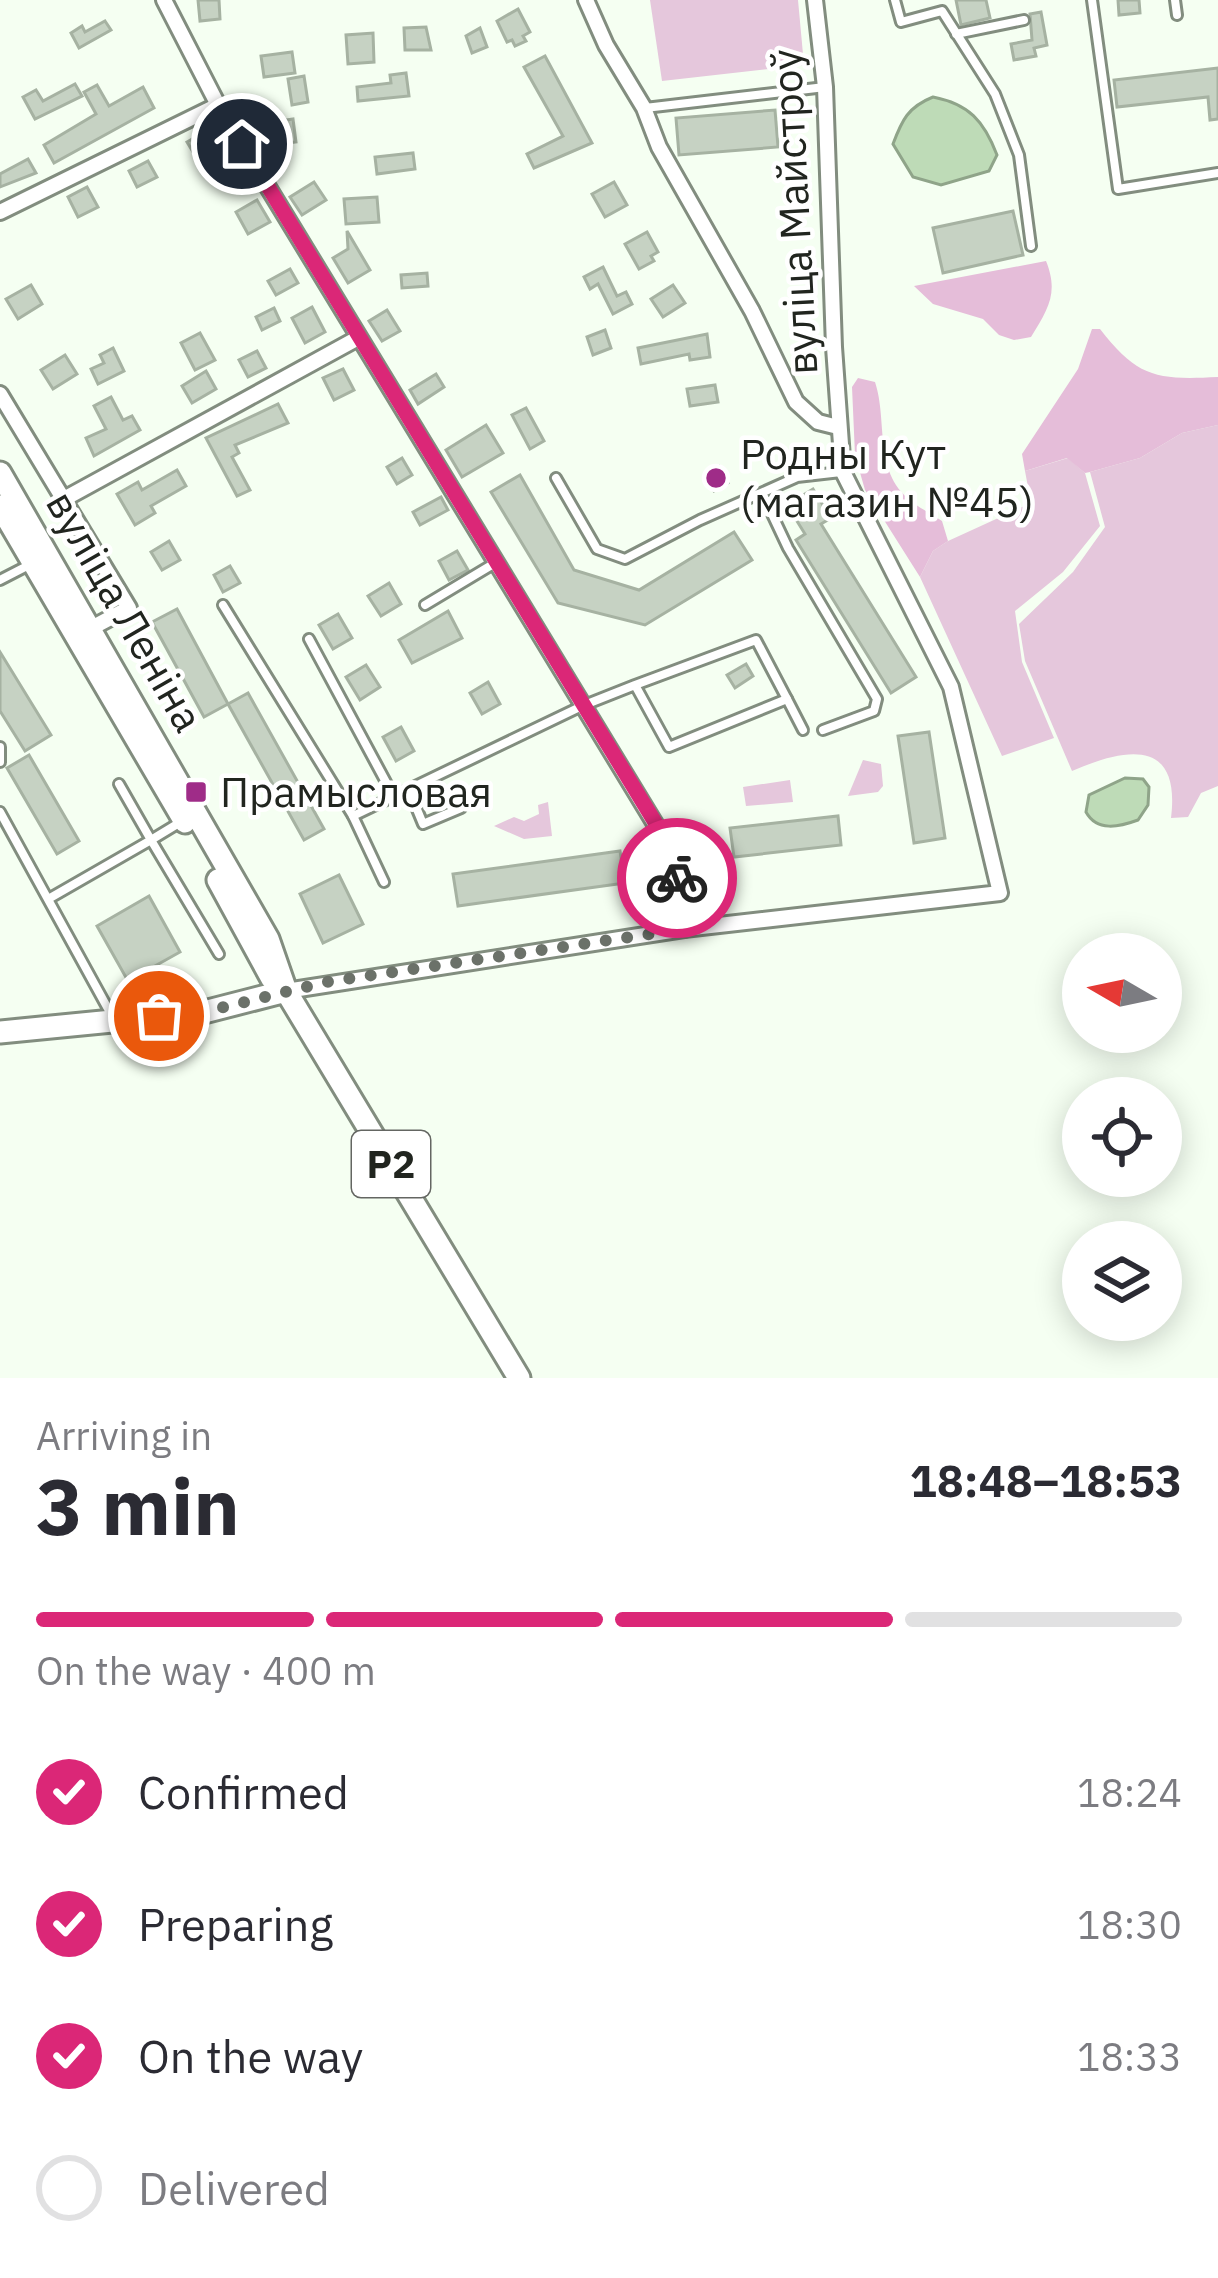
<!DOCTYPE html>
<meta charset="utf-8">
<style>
body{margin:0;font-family:"IBM Plex Sans",sans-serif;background:#f7f7f7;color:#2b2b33;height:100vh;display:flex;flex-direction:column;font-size:45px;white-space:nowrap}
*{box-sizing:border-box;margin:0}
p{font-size:39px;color:#7c7c81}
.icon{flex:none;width:66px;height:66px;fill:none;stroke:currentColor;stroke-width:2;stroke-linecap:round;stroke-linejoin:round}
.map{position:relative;height:1378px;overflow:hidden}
.side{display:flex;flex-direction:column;background:#fff;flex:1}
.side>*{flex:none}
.needle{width:78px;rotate:279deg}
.controls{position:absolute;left:1062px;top:933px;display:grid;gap:24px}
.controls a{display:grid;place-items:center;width:120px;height:120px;border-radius:50%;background:#fff;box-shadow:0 6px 30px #0003;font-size:60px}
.pin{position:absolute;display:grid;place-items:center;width:102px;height:102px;color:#fff;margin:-51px;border:6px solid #fff;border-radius:50%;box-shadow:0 3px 12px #0007}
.courier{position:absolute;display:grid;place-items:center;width:120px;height:120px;margin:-60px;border:9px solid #db2777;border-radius:50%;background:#fff;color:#222;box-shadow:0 3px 15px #0007}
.summary em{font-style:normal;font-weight:800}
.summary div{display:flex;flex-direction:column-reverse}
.summary{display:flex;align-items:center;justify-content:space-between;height:204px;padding:0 36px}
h1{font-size:78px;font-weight:800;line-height:90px}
.bar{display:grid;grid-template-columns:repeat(4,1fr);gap:18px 12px;align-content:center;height:144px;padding:0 36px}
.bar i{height:15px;border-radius:9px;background:#e1e1e2}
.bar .current{background:#db2777}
.bar p{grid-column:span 4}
ol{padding:0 36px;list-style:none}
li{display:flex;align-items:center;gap:36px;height:132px}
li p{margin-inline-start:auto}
li .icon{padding:12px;border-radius:50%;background:#db2777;color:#fff;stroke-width:4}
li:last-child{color:#7c7c81}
li i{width:66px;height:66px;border:6px solid #e1e1e2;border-radius:50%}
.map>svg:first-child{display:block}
.green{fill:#e5c7dc}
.forest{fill:#e5bdd9}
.water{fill:#bedbb7;stroke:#8fa489;stroke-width:3}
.building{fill:#c6d2c3;stroke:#a6b2a2;stroke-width:3}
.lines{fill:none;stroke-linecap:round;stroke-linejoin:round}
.lane-casing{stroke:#828d7f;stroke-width:14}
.street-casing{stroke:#828d7f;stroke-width:20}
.primary-casing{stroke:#828d7f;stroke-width:27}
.lane{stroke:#fff;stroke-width:8}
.street{stroke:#fff;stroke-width:14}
.primary{stroke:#fff;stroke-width:21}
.done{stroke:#6b7169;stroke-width:12;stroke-dasharray:0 21.6}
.route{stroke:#db2777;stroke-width:15}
.poi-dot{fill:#9f2c88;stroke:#fff;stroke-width:4.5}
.labels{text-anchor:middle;stroke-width:9;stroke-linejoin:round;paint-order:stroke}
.shield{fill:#fff;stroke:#646662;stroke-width:3}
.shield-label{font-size:39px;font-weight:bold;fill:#21251f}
.street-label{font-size:42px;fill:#21251f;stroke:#fff}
.poi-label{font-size:42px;fill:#21251f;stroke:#fff;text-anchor:start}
</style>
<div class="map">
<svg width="1218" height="1378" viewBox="0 0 1218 1378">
<rect width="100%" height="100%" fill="#f5fff2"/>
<g class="green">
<path d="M650 0H798L804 65 662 81Z"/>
<path d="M1218 425V786L1201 793 1188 817 1171 818C1181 737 1125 748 1072 771L1025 661 1019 624 1073 572 1105 527 1090 472 1140 458 1182 433Z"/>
<path d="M1068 458 1085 473 1100 526 1063 572 1015 611 1022 662 1054 738 1002 756 920 577 933 551 948 541 1031 503 1025 471Z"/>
<path d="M863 760 881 764 883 786 878 792 848 796Z"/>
<path d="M790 780 793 802 746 806 743 787Z"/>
<path d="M548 802 552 836 524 839 494 826 514 817 524 821 539 814 538 805Z"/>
</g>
<g class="forest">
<path d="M1046 261C1059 293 1048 309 1031 337L1014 340 999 335 983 319 933 304 914 286Z"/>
<path d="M1092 329H1100C1138 378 1157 380 1218 377V425L1182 433 1140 458 1090 472 1085 473 1067 458 1025 471 1022 454 1078 369Z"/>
<path d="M858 378 875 382C888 421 873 471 910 500 919 508 932 514 942 521L948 541 933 551 920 577 865 490 855 455 852 387Z"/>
</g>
<g class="water">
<path d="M933 97C969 104 984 121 997 155L989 171 941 185 913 177 893 144C902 120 908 107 933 97Z"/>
<path d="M1125 778 1143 779 1149 787 1148 805 1138 820C1119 827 1097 832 1086 812L1089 795Z"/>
</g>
<g class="building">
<path d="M198 0H219L220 19 200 21Z"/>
<path d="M956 0H986L990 18 961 25Z"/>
<path d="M1118 0H1139L1140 13 1119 15Z"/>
<path d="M518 9 530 32 523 36 526 41 515 46 512 40 507 42 497 21Z"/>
<path d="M1041 12 1047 45 1034 48 1036 56 1014 60 1011 44 1032 40 1030 14Z"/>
<path d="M105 21 111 30 79 48 71 33 82 26 85 32Z"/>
<path d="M426 27 431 50H405L404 28Z"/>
<path d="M480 28 487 47 472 53 466 36Z"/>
<path d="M373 33 374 62 348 64 346 35Z"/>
<path d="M292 52 295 73 264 77 261 56Z"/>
<path d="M545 56 592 143 534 168 527 154 563 136 524 67Z"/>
<path d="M1218 68V119L1210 120 1208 97 1117 107 1114 80Z"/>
<path d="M406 73 409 96 358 101 357 87 391 83 390 75Z"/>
<path d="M304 76 308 102 292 105 288 79Z"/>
<path d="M75 84 82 96 35 119 23 97 36 90 43 101Z"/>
<path d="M97 85 109 106 143 87 154 108 54 163 44 145 96 114 84 92Z"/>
<path d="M775 110 778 147 679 155 676 118Z"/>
<path d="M293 119 296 142 269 145 266 123Z"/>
<path d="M206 131 218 151 199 162 187 142Z"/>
<path d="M413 153 415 169 377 174 375 157Z"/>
<path d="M28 159 36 173 0 187V174Z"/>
<path d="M148 161 157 177 137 187 129 171Z"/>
<path d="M314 182 326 200 302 215 290 197Z"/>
<path d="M614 182 627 205 605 217 592 194Z"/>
<path d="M87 187 98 207 78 217 68 197Z"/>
<path d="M377 197 379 222 346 224 344 199Z"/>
<path d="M257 200 270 222 248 234 236 212Z"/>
<path d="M1013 211 1023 255 943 273 933 228Z"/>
<path d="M347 231 370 270 348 283 333 258 348 249Z"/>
<path d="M647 232 658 252 651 256 654 261 639 269 625 244Z"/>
<path d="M603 267 617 296 626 292 632 304 613 314 598 284 590 289 584 277Z"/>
<path d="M290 269 298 283 276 295 268 281Z"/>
<path d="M427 273 428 286 402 288 401 275Z"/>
<path d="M31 285 42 304 18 319 6 299Z"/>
<path d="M673 285 685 303 663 317 651 299Z"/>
<path d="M312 307 325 332 305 343 292 318Z"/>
<path d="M274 308 280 321 262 330 256 317Z"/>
<path d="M387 310 400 331 382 341 369 321Z"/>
<path d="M605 330 611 348 593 355 587 337Z"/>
<path d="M200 333 215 360 195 370 181 343Z"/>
<path d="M707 334 710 357 690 360 689 354 641 364 638 348Z"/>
<path d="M113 348 124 371 98 384 91 369 104 363 100 355Z"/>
<path d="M257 351 266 368 248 377 239 360Z"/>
<path d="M65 355 77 374 53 389 41 370Z"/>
<path d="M343 369 354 390 334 400 323 378Z"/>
<path d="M206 371 216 389 192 403 182 386Z"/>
<path d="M436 374 444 387 418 404 410 390Z"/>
<path d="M715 385 718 402 690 406 687 389Z"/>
<path d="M111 397 123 420 132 416 140 430 94 456 86 438 106 429 94 406Z"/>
<path d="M278 404 288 423 235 445 239 453 232 457 250 490 237 496 206 438Z"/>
<path d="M526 408 544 441 530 449 512 415Z"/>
<path d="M486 425 503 453 462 477 446 450Z"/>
<path d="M402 458 412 475 397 484 387 467Z"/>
<path d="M719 466 728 483 714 491 705 474Z"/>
<path d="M177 470 186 486 151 506 155 513 135 525 117 494 138 482 142 490Z"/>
<path d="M520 475 574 570 639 590 734 532 752 560 645 625 558 603 491 492Z"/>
<path d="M813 489 831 518 821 524 916 677 891 693 796 540 805 534 787 505Z"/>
<path d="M441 497 448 510 420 525 413 512Z"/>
<path d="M169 541 180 560 162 570 151 552Z"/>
<path d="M457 551 468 570 449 580 439 561Z"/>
<path d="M230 566 240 583 223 592 214 575Z"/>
<path d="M389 583 401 604 381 616 368 596Z"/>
<path d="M177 609 228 704 204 717 152 622Z"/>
<path d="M448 611 462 638 412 663 399 640Z"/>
<path d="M338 614 352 638 333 649 319 625Z"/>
<path d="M0 652 51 735 25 751 0 711Z"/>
<path d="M746 664 753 676 735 688 727 675Z"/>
<path d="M366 665 380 687 360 700 346 677Z"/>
<path d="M488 682 500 704 482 714 470 693Z"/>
<path d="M248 693 324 829 304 840 228 704Z"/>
<path d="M401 727 414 751 396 761 383 737Z"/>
<path d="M929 732 945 838 914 843 898 736Z"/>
<path d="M29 755 79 841 57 854 7 768Z"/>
<path d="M838 816 841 845 734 857 730 828Z"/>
<path d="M620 851 625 883 458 906 453 874Z"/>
<path d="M339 875 363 924 323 943 300 894Z"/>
<path d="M149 896 180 952 128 981 97 926Z"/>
</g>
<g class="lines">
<g class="lane-casing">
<g id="lane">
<path d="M895 0 901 22 942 11 995 94 1019 155 1031 246"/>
<path d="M1092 0 1118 189 1218 173"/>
<path d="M1175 0 1177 15"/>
<path d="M956 34 1024 20"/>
<path d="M645 108 825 87"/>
<path d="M556 478 597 549 625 559 700 520 797 477 841 472"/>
<path d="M763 495 788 548 877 699 874 711 823 730"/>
<path d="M0 580 31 564"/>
<path d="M223 605 353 816 384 882"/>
<path d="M425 605 495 563"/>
<path d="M309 639 394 797"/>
<path d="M787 699 803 730"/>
<path d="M0 747V762"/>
<path d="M409 790 423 824 461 808"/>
<path d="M0 812 112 1016"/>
<path d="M353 816 582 706 635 685 669 747 787 699 756 640 635 685"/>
<path d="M179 823 151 840 219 954"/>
<path d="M50 898 151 840 119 784"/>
</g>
</g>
<g class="street-casing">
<g id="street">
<path d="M164 0 218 105 660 832 676 874 684 929"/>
<path d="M586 0 606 45 644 108 659 147 752 311 796 402 818 422 838 427"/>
<path d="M0 212 218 105"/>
<path d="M0 394 129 608 84 632"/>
<path d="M64 499 358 338"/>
<path d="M286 991 684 929 1000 893 951 687 843 472 834 347 825 87 815 0"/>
</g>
</g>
<g class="primary-casing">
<g id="primary">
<path d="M0 473 268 939 286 991 519 1378"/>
<path d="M0 506 185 822"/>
<path d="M218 880 272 979"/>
<path d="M0 1032 204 1012 286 991"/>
</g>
</g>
<use href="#lane" class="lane"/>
<use href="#street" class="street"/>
<use href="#primary" class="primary"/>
</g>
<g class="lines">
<path class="done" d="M159 1016 204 1012 326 982 684 929 677 878"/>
<path class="route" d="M242 144 661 832 677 878"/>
</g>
<g class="poi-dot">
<circle cx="716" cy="478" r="12"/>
<rect x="184" y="780" width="24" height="24" rx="6"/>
</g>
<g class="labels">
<rect class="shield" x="352" y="1131" width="78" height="66" rx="9"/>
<g class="shield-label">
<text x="391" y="1178">Р2</text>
</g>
<g class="street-label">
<text transform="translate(794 212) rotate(-93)" y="15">вуліца Майстроў</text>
<text transform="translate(125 611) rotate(60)" y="15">вуліца Леніна</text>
</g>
<g class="poi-label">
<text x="740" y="469">Родны Кут<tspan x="740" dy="48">(магазин №45)</tspan></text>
<text x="220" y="807">Прамысловая</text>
</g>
</g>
</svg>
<div class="controls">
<a><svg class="needle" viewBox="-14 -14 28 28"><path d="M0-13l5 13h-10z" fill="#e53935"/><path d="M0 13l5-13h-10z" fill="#7c7c81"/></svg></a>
<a><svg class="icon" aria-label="locate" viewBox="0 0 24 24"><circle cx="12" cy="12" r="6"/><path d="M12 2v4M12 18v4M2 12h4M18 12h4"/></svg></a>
<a><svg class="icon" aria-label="layers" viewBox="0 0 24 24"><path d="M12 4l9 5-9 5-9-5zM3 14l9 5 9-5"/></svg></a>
</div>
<div class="pin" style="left:159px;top:1016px;background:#ea580c"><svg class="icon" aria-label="bag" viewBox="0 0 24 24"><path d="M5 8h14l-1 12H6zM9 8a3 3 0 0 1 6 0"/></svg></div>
<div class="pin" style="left:242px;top:144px;background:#1f2937"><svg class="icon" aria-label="home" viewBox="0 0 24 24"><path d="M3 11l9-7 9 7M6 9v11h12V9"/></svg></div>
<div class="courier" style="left:677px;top:878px"><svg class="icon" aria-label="bike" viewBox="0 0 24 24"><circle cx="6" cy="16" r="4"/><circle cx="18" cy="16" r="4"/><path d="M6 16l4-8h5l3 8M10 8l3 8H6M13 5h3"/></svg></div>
</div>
<section class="side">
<div class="summary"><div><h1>3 min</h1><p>Arriving in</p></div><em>18:48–18:53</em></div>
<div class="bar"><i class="current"></i><i class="current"></i><i class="current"></i><i></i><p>On the way · 400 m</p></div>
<ol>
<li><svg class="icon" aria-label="check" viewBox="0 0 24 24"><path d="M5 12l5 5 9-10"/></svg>Confirmed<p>18:24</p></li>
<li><svg class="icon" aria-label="check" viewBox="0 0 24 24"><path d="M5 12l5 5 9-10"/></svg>Preparing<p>18:30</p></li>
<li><svg class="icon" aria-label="check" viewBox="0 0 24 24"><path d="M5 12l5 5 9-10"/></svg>On the way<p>18:33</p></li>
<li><i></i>Delivered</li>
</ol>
</section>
